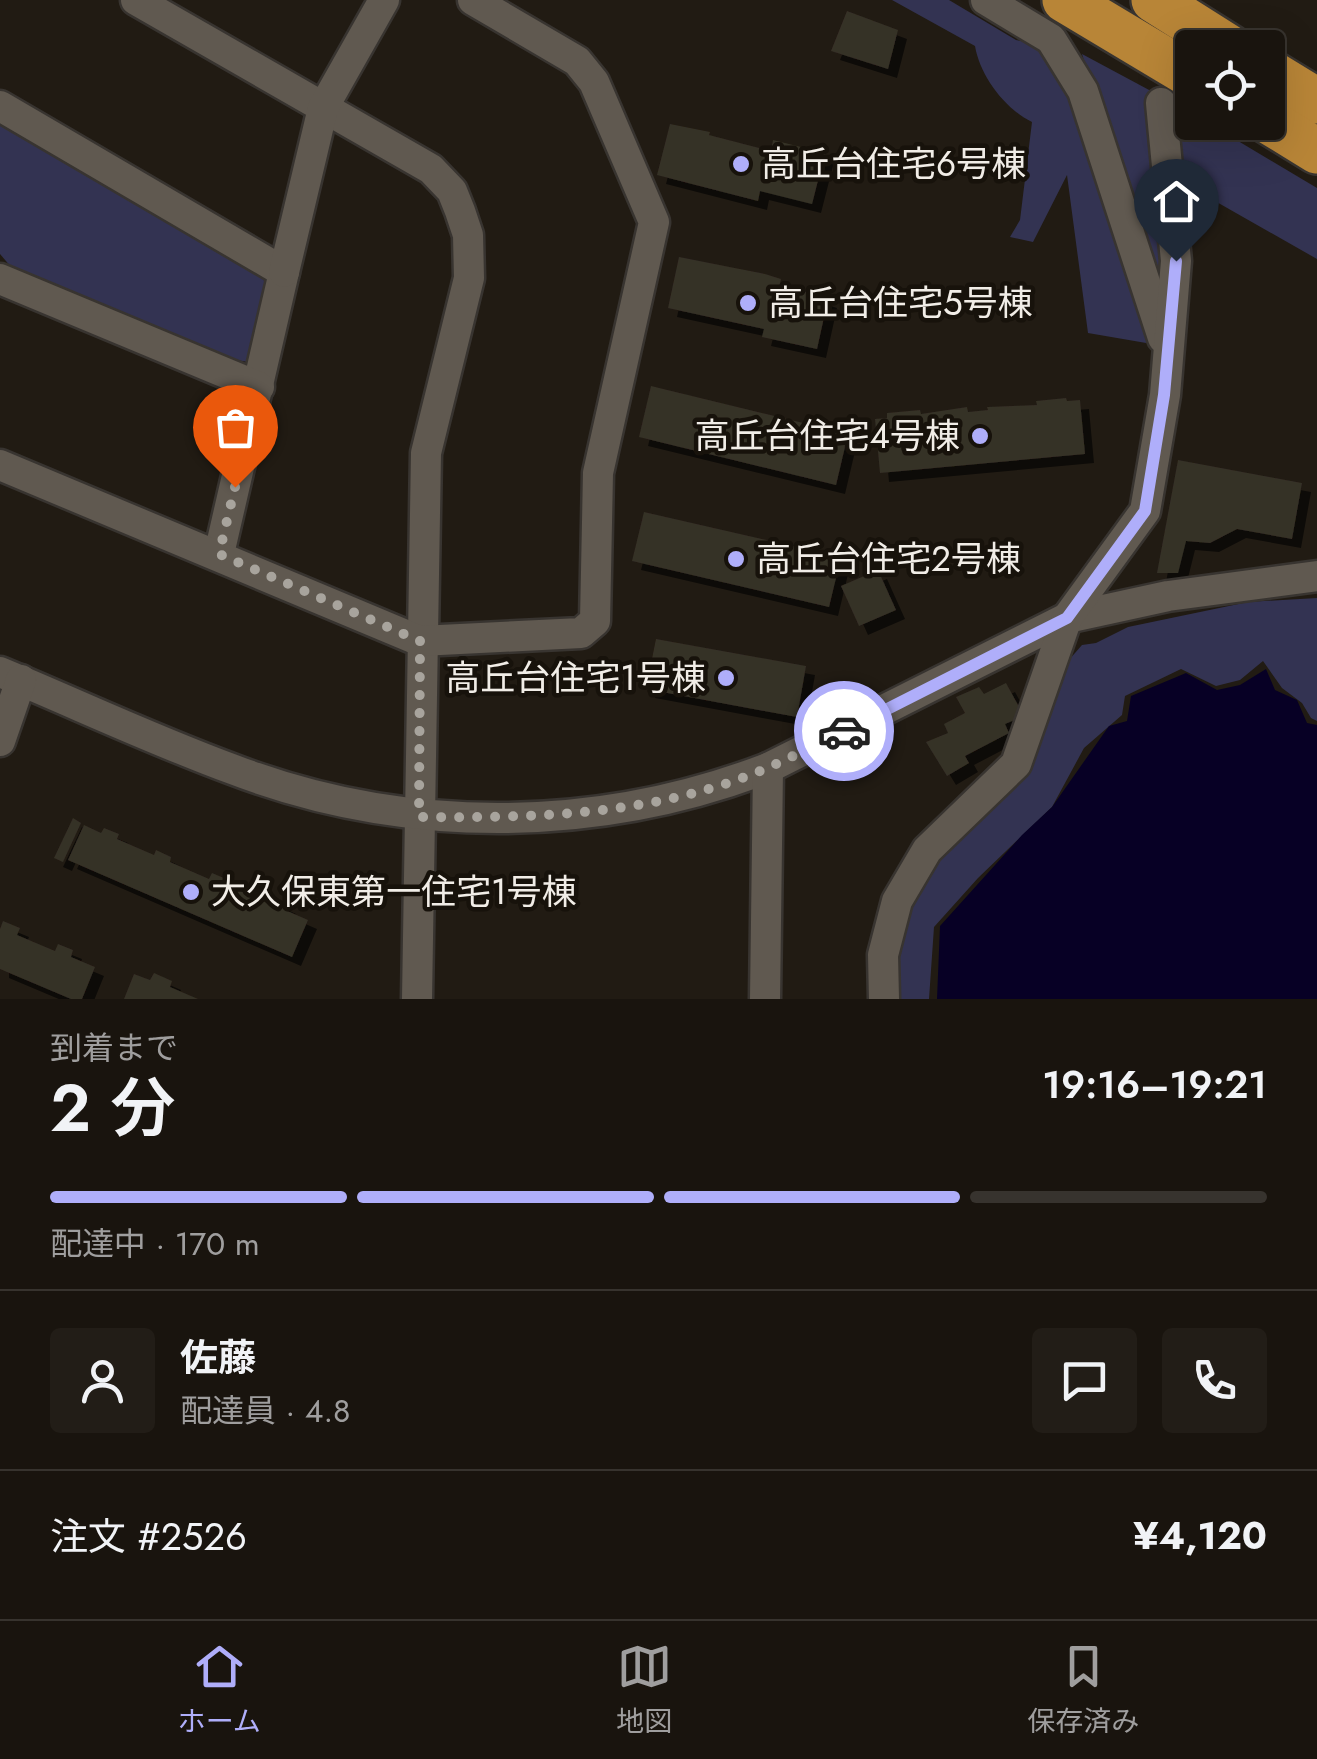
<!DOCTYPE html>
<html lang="ja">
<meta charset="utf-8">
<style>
body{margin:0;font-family:Jost,"Noto Sans JP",sans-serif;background:#221d17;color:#f1f3f6;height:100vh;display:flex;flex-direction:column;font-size:38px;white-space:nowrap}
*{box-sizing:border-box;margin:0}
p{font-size:32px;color:#9f9e9e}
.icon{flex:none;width:55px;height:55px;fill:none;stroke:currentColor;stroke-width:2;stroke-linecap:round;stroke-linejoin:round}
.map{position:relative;height:999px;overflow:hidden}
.sheet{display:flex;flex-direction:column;background:#19140e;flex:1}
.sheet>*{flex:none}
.fabs{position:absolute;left:1175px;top:30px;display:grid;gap:20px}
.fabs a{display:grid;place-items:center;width:110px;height:110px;border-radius:10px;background:#19140e;box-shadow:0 10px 40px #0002,0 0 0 2px #37332e;font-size:50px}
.pin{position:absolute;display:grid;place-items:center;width:85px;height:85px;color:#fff;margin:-102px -42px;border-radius:50% 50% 50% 0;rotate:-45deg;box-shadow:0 0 10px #0007}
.pin .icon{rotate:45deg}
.courier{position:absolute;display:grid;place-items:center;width:100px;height:100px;margin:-50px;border:8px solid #afaefa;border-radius:50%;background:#fff;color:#222;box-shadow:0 2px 12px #0007}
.head em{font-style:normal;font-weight:600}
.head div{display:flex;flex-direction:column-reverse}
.head{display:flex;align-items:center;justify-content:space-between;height:170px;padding:0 50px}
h1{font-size:65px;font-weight:600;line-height:75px}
.bar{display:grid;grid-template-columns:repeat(4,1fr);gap:15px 10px;align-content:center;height:120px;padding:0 50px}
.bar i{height:12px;border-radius:8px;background:#37332e}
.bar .selected{background:#afaefa}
.bar p{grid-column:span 4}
.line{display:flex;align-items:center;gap:25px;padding:0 50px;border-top:2px solid #37332e}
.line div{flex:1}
.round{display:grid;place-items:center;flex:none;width:105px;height:105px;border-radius:10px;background:#221d17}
.tabs{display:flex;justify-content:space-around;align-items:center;height:140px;border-top:2px solid #37332e;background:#19140e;font-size:28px;color:#9f9e9e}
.tabs a{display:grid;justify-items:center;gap:5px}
.tabs .selected{color:#afaefa}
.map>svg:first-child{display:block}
.green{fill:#333352}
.water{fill:#070025}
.building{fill:#363027;filter:url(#shadow)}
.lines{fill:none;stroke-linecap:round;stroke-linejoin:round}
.minor-casing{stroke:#383430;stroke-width:35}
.highway-casing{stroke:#383430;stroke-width:50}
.minor{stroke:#605950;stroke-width:30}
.highway{stroke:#b88537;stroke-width:45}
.done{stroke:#a8a49d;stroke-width:10;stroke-dasharray:0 18}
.route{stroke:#afaefa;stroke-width:12}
.poi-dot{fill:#afaefa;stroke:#17120b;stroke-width:4}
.labels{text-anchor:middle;stroke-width:9;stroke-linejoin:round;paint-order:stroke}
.poi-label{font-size:35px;fill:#f1ede7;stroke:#17120b;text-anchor:start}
</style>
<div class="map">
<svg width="1317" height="999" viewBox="0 0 1317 999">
<defs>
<filter id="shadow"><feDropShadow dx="9" dy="9" stdDeviation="0" flood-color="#0009"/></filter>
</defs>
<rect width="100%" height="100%" fill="#211b13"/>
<g class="green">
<path d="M892 0H949L1016 40 1040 45 1071 87 1152 344 1088 333 1067 175 1033 242 1010 237 1020 220 1032 122C1005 109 980 76 975 46Z"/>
<path d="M1082 54 1192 113V122L1208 123 1317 188V259L1171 176 1162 306Z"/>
<path d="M0 122 261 269 267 293 248 362 219 357 17 274 0 254Z"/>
<path d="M1317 598V721L1311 718 1302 703 1282 688 1263 661 1240 680 1216 686 1181 669 1125 696 1122 715 1084 748 1052 807 978 878 934 927 929 999H892L891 975 914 883 945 849 1068 661 1082 645 1096 643 1128 627 1248 602Z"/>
</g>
<path class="water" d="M1266 669 1275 690 1297 700 1307 723 1317 725V999H937L940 926 1022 835 1052 807 1109 726 1127 721 1131 696 1186 673 1217 690 1240 685Z"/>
<g class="building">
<path d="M847 11 898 30 888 69 831 51Z"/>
<path d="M670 124 710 132 709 135 771 151 773 140 825 153 812 204 760 191 758 201 657 175Z"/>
<path d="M679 257 765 274 781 279 779 288 790 290V287L828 299 817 349 762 337 764 329 668 308Z"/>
<path d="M651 386 848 434 836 485 639 437Z"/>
<path d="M1066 398 1067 401 1080 400 1085 454 880 473 875 419 887 418V413L920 410 921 414 967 407 968 412 988 410 987 407 1037 405 1036 401Z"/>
<path d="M1178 460 1302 483 1292 539 1237 529 1210 543 1186 541 1178 573H1157Z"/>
<path d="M644 512 841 557 829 607 632 561Z"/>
<path d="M878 570 896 610 859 626 841 586Z"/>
<path d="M656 639 806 666 797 717 646 689Z"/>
<path d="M1006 683 1024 716 1005 724 1009 733 965 756 969 763 947 776 926 742 948 733 944 724 965 713 956 697 979 687 984 694Z"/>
<path d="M73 818 81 823 63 862 54 858Z"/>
<path d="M84 825 101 833 104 828 119 834 117 839 154 855 156 850 171 857 170 862 209 879 212 873 231 881 229 886 267 903 270 897 287 905 285 910 308 920 292 957 68 860Z"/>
<path d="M3 921 20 928 17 935 55 951 58 944 73 950 71 957 95 967 82 999H71L0 969V929Z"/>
<path d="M154 973 172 981 170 987 198 999H124L134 974 150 980Z"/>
</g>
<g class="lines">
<g class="minor-casing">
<g id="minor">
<path d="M136 0 431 169 452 191 460 211 468 235 469 278 426 453 417 999"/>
<path d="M986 0 1051 39 1083 91 1163 338"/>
<path d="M0 106 284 272 219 554"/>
<path d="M284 272 323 108 384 0"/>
<path d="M0 279 259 387"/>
<path d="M0 465 420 641 581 633 595 621 598 473 654 222 594 82 577 61 473 0"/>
<path d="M0 672C77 704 153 740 232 769 404 835 596 834 768 768L1067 618 1168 596 1317 576"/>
<path d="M0 741 21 680"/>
<path d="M765 999 768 768"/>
<path d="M884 999 883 955 897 901 927 850 1016 764 1067 618 1145 511 1165 395 1176 261 1161 103"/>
</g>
</g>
<g class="highway-casing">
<g id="highway">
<path d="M1065 0 1192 76"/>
<path d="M1154 0 1230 48"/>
<path d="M1268 71 1317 101"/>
<path d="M1268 121 1317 151"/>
</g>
</g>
<use href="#minor" class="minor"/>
<use href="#highway" class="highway"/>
</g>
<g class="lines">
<path class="done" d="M235 487 219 554 420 641 419 817C525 818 630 816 731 782 770 769 807 749 844 731"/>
<path class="route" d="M844 731 1067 618 1145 511 1164 395 1176 261"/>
</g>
<g class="poi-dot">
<circle cx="741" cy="164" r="10"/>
<circle cx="748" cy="303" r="10"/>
<circle cx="980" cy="436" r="10"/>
<circle cx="736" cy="559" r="10"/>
<circle cx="726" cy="678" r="10"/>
<circle cx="191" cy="892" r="10"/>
</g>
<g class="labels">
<g class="poi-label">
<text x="761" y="176">高丘台住宅6号棟</text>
<text x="768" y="315">高丘台住宅5号棟</text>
<text x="960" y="448" text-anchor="end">高丘台住宅4号棟</text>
<text x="756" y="571">高丘台住宅2号棟</text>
<text x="706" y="690" text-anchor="end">高丘台住宅1号棟</text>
<text x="211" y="904">大久保東第一住宅1号棟</text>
</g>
</g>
</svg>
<div class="fabs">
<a><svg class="icon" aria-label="locate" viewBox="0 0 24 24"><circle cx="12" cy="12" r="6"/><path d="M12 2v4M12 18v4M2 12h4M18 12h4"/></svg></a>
</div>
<div class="pin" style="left:235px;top:487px;background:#ea580c"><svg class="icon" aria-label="bag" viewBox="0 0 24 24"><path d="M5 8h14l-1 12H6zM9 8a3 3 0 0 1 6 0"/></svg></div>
<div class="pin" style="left:1176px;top:261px;background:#1f2937"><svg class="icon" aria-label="home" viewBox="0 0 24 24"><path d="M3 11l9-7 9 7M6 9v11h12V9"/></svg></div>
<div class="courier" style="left:844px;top:731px"><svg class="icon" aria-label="car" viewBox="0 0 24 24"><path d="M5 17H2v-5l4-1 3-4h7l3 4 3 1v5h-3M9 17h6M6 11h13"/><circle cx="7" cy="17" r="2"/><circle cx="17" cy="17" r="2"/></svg></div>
</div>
<section class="sheet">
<div class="head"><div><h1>2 分</h1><p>到着まで</p></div><em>19:16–19:21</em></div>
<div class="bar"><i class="selected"></i><i class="selected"></i><i class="selected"></i><i></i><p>配達中 · 170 m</p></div>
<div class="line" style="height:180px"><a class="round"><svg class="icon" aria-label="person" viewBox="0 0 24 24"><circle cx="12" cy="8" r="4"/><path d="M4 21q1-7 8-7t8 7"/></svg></a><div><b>佐藤</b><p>配達員 · 4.8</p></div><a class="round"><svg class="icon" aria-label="chat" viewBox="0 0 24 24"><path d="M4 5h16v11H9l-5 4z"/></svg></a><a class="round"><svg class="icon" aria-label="phone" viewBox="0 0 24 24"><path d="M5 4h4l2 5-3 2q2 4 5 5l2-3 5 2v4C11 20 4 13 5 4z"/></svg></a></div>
<div class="line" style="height:130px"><div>注文 #2526</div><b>¥4,120</b></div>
</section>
<nav class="tabs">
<a class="selected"><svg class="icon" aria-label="home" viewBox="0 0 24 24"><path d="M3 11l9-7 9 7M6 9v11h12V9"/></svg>ホーム</a>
<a><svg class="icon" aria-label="map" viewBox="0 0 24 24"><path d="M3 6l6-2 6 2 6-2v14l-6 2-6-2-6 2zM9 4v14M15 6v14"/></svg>地図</a>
<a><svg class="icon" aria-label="saved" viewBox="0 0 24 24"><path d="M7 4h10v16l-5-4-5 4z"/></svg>保存済み</a>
</nav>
